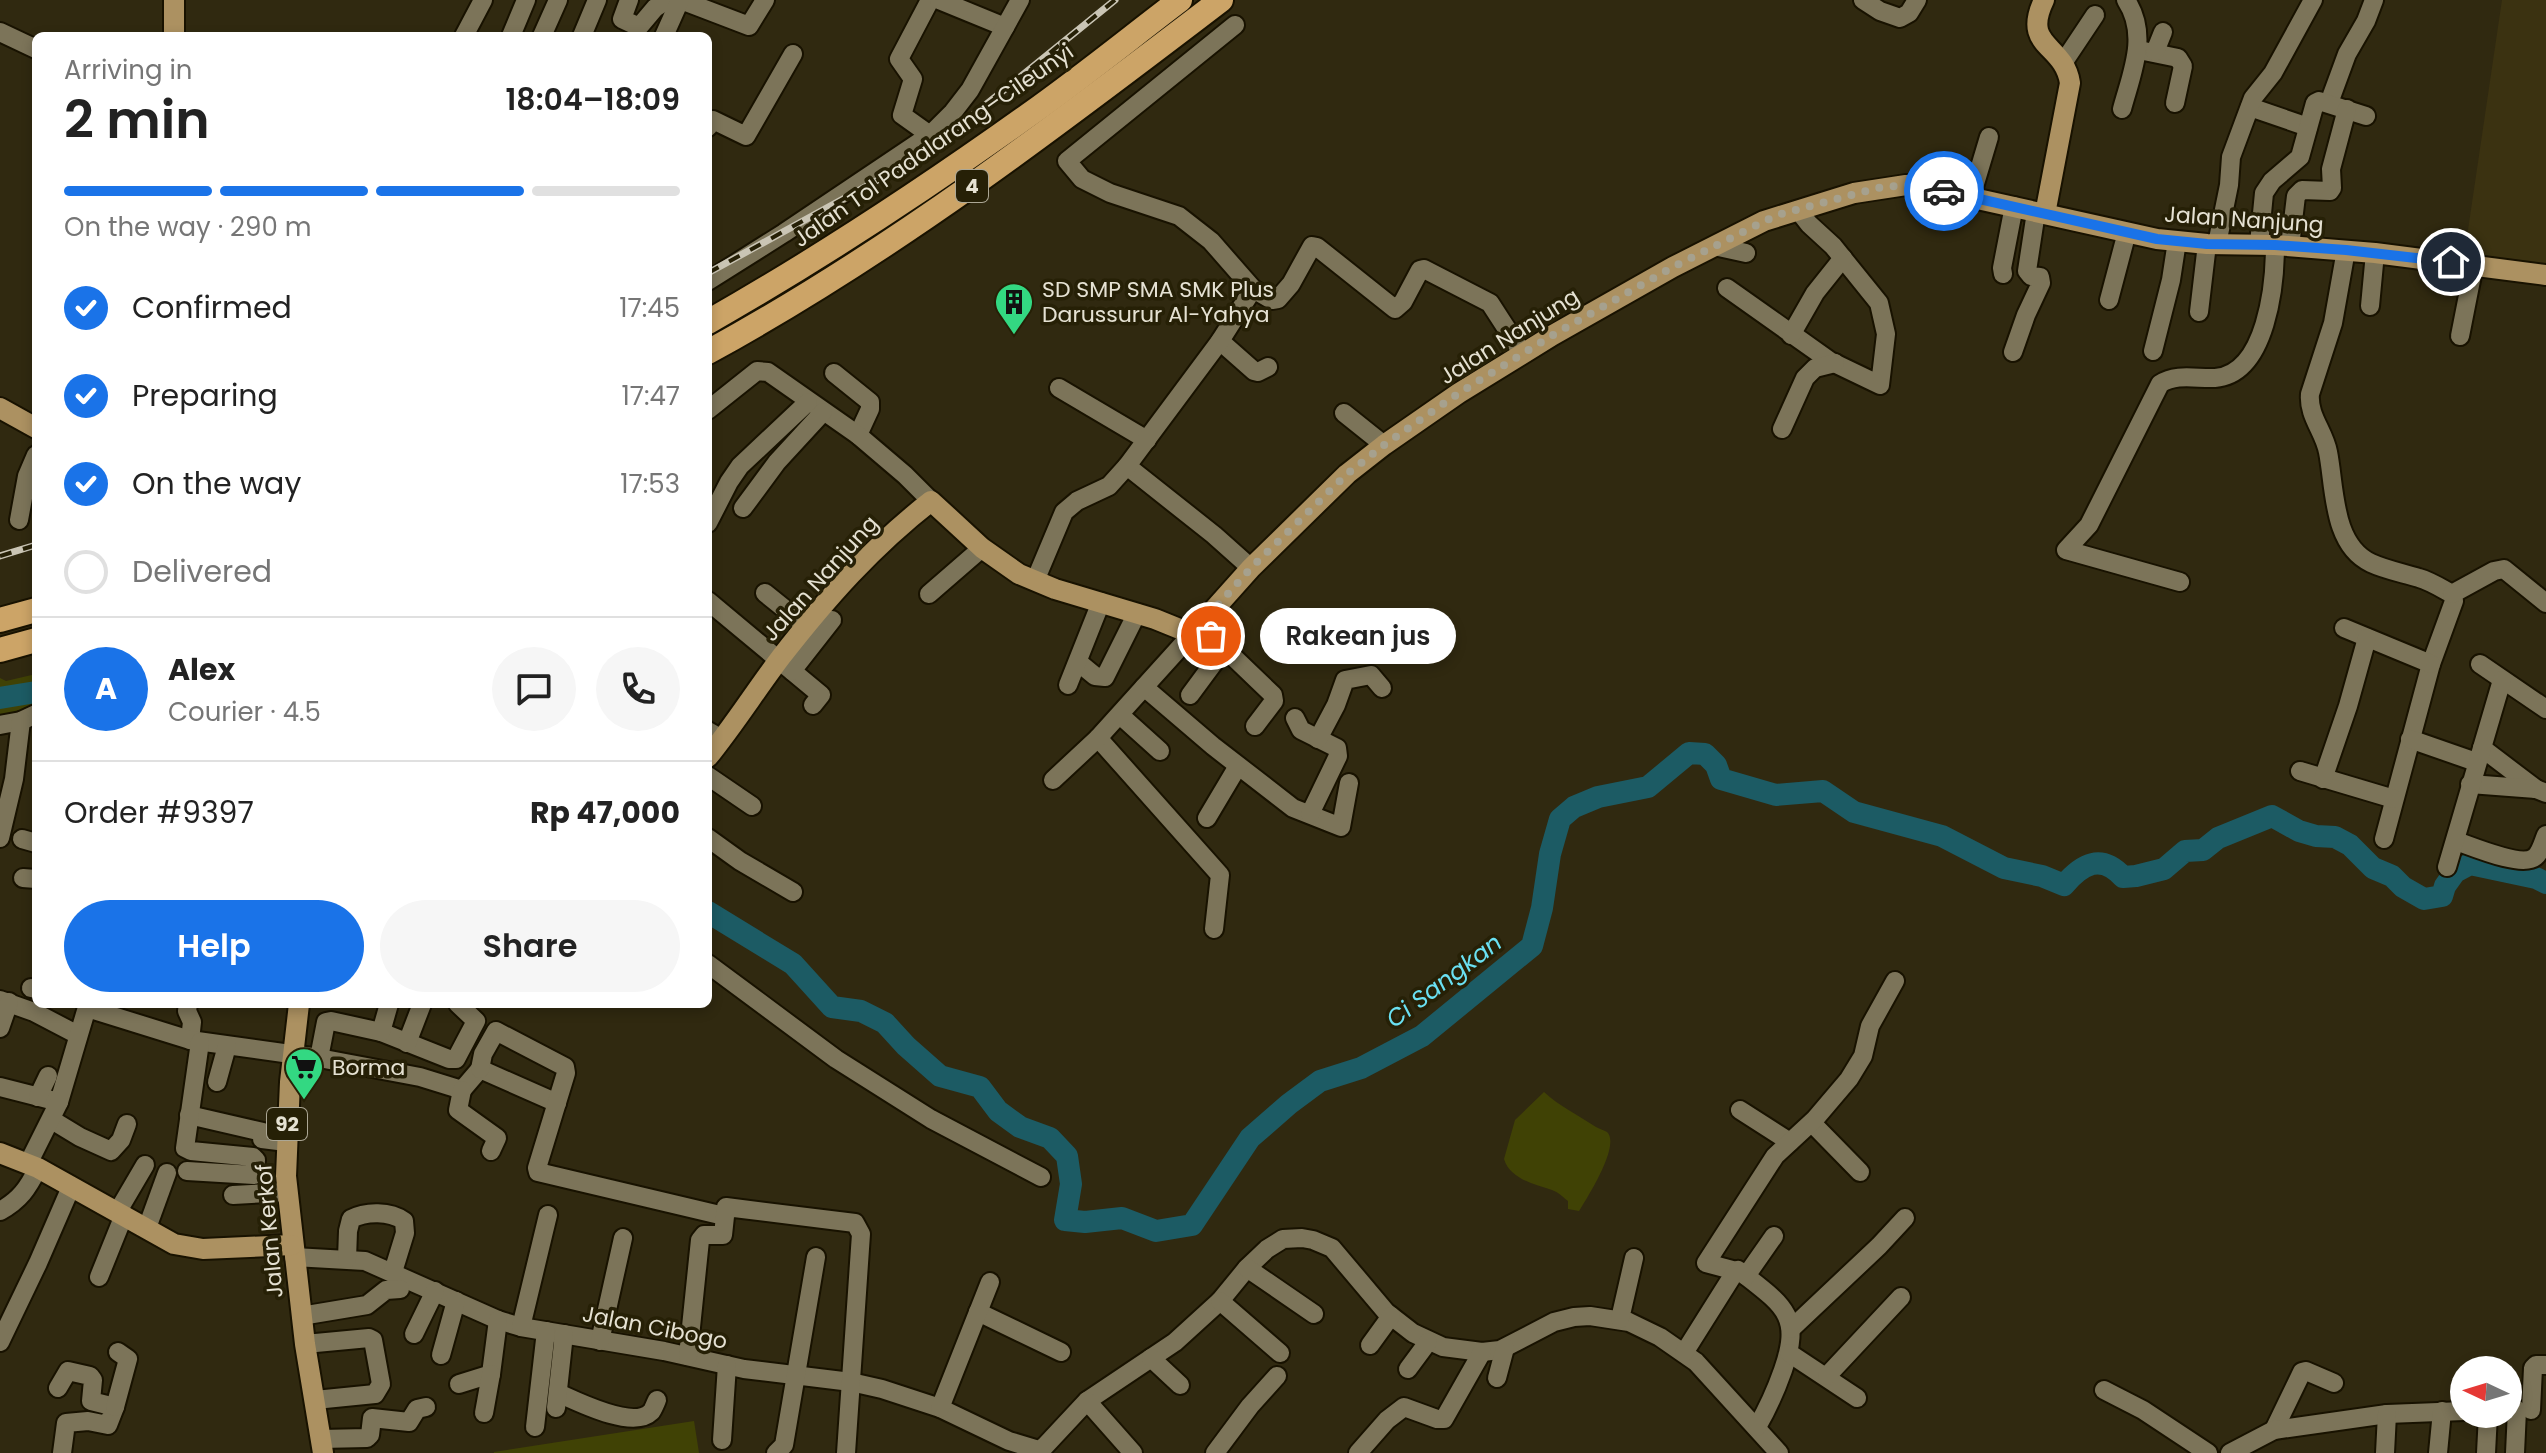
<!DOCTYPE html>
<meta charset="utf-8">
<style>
body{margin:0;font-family:Poppins,sans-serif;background:#f6f6f6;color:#222;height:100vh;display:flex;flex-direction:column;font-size:30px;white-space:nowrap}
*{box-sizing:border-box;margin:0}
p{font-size:26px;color:#767676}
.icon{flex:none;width:44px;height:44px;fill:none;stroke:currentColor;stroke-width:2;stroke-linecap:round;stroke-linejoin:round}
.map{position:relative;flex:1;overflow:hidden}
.side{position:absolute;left:32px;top:32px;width:680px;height:976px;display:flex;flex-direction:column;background:#fff;border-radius:12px;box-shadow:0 4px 12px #0003}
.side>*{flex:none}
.needle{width:52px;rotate:274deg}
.buttons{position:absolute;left:2450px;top:1356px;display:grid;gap:16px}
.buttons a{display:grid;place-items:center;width:72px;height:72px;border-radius:50%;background:#fff;box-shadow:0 4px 12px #0003;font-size:40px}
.pin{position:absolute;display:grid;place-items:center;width:68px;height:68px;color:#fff;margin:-34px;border:4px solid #fff;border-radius:50%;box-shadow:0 2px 8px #0007}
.courier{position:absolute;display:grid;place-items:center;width:80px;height:80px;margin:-40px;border:6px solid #1a73e8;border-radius:50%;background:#fff;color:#222;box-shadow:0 2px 10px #0007}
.bubble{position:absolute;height:56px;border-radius:28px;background:#fff;box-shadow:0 4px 12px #0003;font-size:26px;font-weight:600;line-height:56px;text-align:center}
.head em{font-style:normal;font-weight:600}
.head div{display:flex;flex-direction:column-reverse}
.head{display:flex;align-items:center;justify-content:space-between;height:136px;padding:0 32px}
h1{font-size:52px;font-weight:600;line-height:60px}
.bar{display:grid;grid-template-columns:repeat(4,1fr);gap:12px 8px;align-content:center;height:96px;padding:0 32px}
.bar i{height:10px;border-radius:6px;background:#e0e0e0}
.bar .active{background:#1a73e8}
.bar p{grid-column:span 4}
.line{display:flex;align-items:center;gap:20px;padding:0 32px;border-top:2px solid #e0e0e0}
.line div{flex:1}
.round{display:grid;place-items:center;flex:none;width:84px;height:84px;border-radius:42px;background:#f6f6f6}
ol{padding:0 32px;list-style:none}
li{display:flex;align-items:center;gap:24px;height:88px}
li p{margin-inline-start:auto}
li .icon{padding:8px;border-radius:50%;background:#1a73e8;color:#fff;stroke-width:4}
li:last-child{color:#767676}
li i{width:44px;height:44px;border:4px solid #e0e0e0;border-radius:50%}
.primary-button{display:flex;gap:16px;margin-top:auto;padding:16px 32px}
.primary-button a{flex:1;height:92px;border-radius:48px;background:#1a73e8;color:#fff;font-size:32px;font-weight:600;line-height:92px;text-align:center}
.primary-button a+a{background:#f6f6f6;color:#222}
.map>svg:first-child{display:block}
.built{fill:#3b3211}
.green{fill:#404205}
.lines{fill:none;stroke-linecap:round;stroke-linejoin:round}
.river{stroke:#1c5b64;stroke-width:22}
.minor-casing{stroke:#181200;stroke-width:22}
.major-casing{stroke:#181200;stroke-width:24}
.highway-casing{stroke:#181200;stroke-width:28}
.minor{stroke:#7c7459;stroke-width:18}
.major{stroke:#ac9161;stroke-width:20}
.highway{stroke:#cca467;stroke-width:24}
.rail-casing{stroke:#cac5b5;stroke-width:7}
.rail{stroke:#262006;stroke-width:4;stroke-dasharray:12;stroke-linecap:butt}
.done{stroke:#a6a18e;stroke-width:8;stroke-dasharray:0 14.4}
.route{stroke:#1a73e8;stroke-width:10}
.labels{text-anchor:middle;stroke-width:7;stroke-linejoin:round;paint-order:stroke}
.shield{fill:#262006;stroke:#aca795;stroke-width:2}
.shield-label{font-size:20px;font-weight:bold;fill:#e5e1d2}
.street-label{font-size:22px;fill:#e5e1d2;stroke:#262006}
.poi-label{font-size:22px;fill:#e5e1d2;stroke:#262006;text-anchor:start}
.water-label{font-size:24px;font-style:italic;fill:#6ae1f3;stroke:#262006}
</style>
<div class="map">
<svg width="2546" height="1453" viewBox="0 0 2546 1453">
<rect width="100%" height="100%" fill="#302910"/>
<path class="built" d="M2502 0H2546V265L2464 257Z"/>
<g class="green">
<path d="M36 674V709L0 718V678L6 681Z"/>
<path d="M1544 1092C1559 1106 1578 1115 1596 1127 1599 1129 1604 1130 1607 1132 1621 1145 1587 1198 1579 1211L1568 1209V1201C1563 1197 1558 1192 1552 1190 1534 1184 1510 1179 1504 1159L1515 1120Z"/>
<path d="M694 1421 699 1453H494V1452Z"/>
</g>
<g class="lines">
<g class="river">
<path d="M0 698 36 692"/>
<path d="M708 912 793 964 832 1007 861 1011 885 1023 906 1046 940 1076 980 1087 998 1111 1020 1127 1050 1138 1067 1156 1071 1184 1065 1220 1085 1222 1122 1218 1156 1231 1192 1225 1250 1138 1289 1104 1320 1081 1361 1068 1422 1036 1532 946 1542 908 1550 854 1560 819 1574 807 1598 797 1648 787 1689 753 1705 754 1716 765 1721 779 1776 795 1823 791 1854 812 1942 836 2004 868 2042 876 2064 885C2082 864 2101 853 2123 877L2136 876 2164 869 2185 851 2203 850 2218 838 2272 816 2299 831 2316 836 2335 837 2350 845 2373 868 2392 876 2403 887 2424 899 2442 896 2445 886 2455 872 2470 864 2536 878 2546 883"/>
</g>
<g class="minor-casing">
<g id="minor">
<path d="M629 0 622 19 639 27 655 8 667 0"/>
<path d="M681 0 749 26 765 0"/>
<path d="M930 0 899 59 913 79 902 115 930 135"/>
<path d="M939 0 1005 27"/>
<path d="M1863 0 1880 11 1900 18 1909 13 1917 0"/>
<path d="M1235 25 1067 161 1082 179 1110 193 1179 216 1211 241 1253 289 1272 300 1278 299 1291 284 1312 246 1317 247 1395 309 1403 302 1420 270 1424 269 1490 303 1523 354"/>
<path d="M0 32 36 49"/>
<path d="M464 36 483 0"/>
<path d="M511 36 526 0"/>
<path d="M542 36 558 0"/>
<path d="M582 36 597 0"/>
<path d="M664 36 680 0"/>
<path d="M2139 50 2178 58 2183 66 2175 103"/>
<path d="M2155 52 2163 32"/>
<path d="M2063 63 2095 15"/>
<path d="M2329 103 2347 54 2366 21 2374 0"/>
<path d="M2250 107 2308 127"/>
<path d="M2122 109C2132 72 2149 35 2126 0"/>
<path d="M708 127 713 120 746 136 793 54"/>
<path d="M1971 197 1989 137"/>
<path d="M2217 244 2229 185 2231 157 2253 98 2273 73 2313 0"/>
<path d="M2259 244 2264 193 2272 181 2300 157 2315 103 2319 101 2366 116"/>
<path d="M1714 246 1746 253"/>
<path d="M2290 246 2296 196 2302 190 2330 191 2332 188 2331 169 2347 109"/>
<path d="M2346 250 2333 323 2310 394C2308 416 2324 431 2328 452 2335 487 2332 545 2371 563 2386 570 2403 573 2419 578 2430 581 2441 588 2452 594L2454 601 2431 664 2384 839"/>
<path d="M2003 274 2002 268 2014 206"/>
<path d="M708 281 784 233 930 135 953 112 970 90 1020 0"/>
<path d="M1727 288 1830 361 1880 385 1886 334 1879 303 1833 246 1809 224 1798 210"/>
<path d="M2109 300 2127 232"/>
<path d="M2370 306 2375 253"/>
<path d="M2199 312 2207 244"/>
<path d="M1791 335 1815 293 1843 258"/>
<path d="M2460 336 2474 265"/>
<path d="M1220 341 1254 371 1258 372 1268 367"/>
<path d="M2153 351 2171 280 2177 241"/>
<path d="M2013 352 2026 315 2041 283 2040 277 2031 276 2027 271 2036 212"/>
<path d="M834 373 870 402V409L858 435"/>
<path d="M1059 388 1147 440"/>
<path d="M708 410 757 371 768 372 858 435 905 475 931 501"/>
<path d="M1344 413 1384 445"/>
<path d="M1782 429 1805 378 1815 368 1835 363"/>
<path d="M1127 466 1214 535 1251 568"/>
<path d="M743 508 777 462 823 412"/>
<path d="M19 520 27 476 36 455"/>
<path d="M708 523 729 482 740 466 808 402"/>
<path d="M1035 581 1064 512 1077 501 1109 486 1127 466 1220 341 1253 289"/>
<path d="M2180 582 2066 550 2089 525 2160 384C2176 373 2197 379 2215 378 2267 374 2275 283 2275 245"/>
<path d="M765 593 806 626"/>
<path d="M929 594 982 548"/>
<path d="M2452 594 2494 571 2504 569 2546 603"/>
<path d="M708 601 821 695 813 705"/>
<path d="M1200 625 1273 695 1274 701 1255 726"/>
<path d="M2344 628 2431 664"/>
<path d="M1078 662 1095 676 1105 677 1137 613"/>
<path d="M2480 664 2546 709"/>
<path d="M792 671 832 620"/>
<path d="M1068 685 1101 602"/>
<path d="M1144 687 1213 746 1293 808 1341 827 1349 783"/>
<path d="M1190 695 1224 649"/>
<path d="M1120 715 1160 751"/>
<path d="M1295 718 1301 730 1337 748 1338 756 1310 814"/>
<path d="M0 725 21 721 36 714"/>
<path d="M708 731 722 739"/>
<path d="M1098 738 1220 875 1214 929"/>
<path d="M1318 739 1336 705 1345 680 1371 675 1382 688"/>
<path d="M2410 739 2476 762"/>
<path d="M2482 748 2536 789"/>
<path d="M2300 771 2394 799"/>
<path d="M708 776 752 806"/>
<path d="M2323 779 2348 706 2367 638"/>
<path d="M1053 780 1098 738 1192 634"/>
<path d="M2470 784 2536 789 2546 793"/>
<path d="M1207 818 1238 766"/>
<path d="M0 838 14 779 21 721"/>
<path d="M708 838 740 861 793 892"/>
<path d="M22 839 36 843"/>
<path d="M2456 841C2471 846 2522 868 2535 857 2541 852 2543 842 2546 835"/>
<path d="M2447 867 2502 680"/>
<path d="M23 878 36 879"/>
<path d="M708 964 836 1059 931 1119 1041 1177"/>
<path d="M31 988 36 989"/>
<path d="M0 1000 34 1012 78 1035"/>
<path d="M188 1004 187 1011 192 1022 190 1040"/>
<path d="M87 1008 190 1040 319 1058 420 1077 462 1090 480 1069 557 1103"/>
<path d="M0 1028 9 1002"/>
<path d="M381 1032 449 1059H456L476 1021 458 1004"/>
<path d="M407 1043 422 1004"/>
<path d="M319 1058 326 1022 331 1021 381 1032 389 1004"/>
<path d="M480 1069 483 1054 496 1031 565 1067 566 1073 537 1168 538 1172 724 1216"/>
<path d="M217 1082 227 1046"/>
<path d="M0 1087 59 1102"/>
<path d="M462 1090 458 1110 497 1138 491 1151"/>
<path d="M38 1097 48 1076"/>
<path d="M1740 1110 1790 1142"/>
<path d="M189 1115 263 1132 262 1139 286 1142"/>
<path d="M52 1120 80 1137 111 1151 121 1140 127 1124"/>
<path d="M1812 1123 1860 1172"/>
<path d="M28 1164 59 1102 88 1004"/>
<path d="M187 1171 254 1175 256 1160 253 1157 191 1151 185 1148 200 1042"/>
<path d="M233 1195 287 1192"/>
<path d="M0 1211C20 1200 28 1188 38 1168"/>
<path d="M118 1211 145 1165"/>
<path d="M147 1228 167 1173"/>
<path d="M294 1257 365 1261 498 1320 521 1327 664 1351 744 1369 851 1382 882 1389 940 1408 1009 1441 1039 1450 1045 1446 1087 1401 1175 1342 1220 1301 1247 1268 1267 1249 1283 1239 1302 1238 1313 1240 1332 1248 1386 1312 1413 1333 1443 1347 1482 1352 1500 1350 1554 1322 1574 1317 1590 1316 1629 1322 1660 1337 1696 1362 1779 1453"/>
<path d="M347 1259 348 1231 351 1219C366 1211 390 1211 404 1221L405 1233 393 1272"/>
<path d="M1247 1268 1314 1314"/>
<path d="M1736 1271 1706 1263 1775 1156 1815 1119 1849 1079 1863 1056 1870 1026 1895 981"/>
<path d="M1746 1276C1786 1307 1801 1318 1783 1370 1776 1390 1768 1408 1757 1427"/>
<path d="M99 1277 124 1215"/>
<path d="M1220 1301 1280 1353"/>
<path d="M978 1312 1061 1352"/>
<path d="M301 1316 367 1305 386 1290 400 1289"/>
<path d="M1620 1319 1634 1258"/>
<path d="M521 1327 548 1215"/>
<path d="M1791 1329 1879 1246 1905 1218"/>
<path d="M414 1334 435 1291"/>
<path d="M600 1341 623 1238"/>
<path d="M0 1342 38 1263 71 1187"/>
<path d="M305 1344 369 1338 373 1340 381 1384 375 1394 315 1400"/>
<path d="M1370 1345 1391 1316"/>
<path d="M1684 1353 1735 1272 1738 1270 1746 1276 1774 1236"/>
<path d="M1789 1353 1857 1398"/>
<path d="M441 1355 456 1301"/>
<path d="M688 1356 700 1240 704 1235H723L726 1207 855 1223 861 1234 846 1453"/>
<path d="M1151 1358 1180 1385"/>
<path d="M1408 1369 1428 1342"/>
<path d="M1827 1376 1901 1297"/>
<path d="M1497 1378 1505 1348"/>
<path d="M459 1384 491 1374 498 1320"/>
<path d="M58 1388 68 1371 90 1376 93 1380 91 1401 115 1407 108 1425 88 1421 66 1423 62 1453"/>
<path d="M2104 1390 2143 1410 2208 1453"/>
<path d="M558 1393C576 1401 633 1430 651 1412 653 1410 656 1402 657 1400"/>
<path d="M1087 1401 1133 1453"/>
<path d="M115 1407 128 1359 118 1352"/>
<path d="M556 1408 564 1334"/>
<path d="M940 1408 990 1282"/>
<path d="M2531 1410 2533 1368 2536 1365H2546"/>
<path d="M484 1413 491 1374"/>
<path d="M535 1427 546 1331"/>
<path d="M2274 1430 2302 1372 2306 1371 2334 1383"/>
<path d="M321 1439 367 1438 370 1435 372 1418 409 1422 417 1409 426 1407"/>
<path d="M722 1440 727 1365"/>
<path d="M776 1453 784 1445 816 1257"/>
<path d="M1215 1453 1250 1406 1277 1376"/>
<path d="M1358 1453 1387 1420 1404 1407 1437 1419H1444L1482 1352"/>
<path d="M2230 1453 2274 1430 2387 1414 2464 1411"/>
<path d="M2385 1453 2387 1414"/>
<path d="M2438 1453 2442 1411"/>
<path d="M2486 1453 2488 1414"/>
<path d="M2515 1453 2517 1410"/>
</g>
</g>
<g class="major-casing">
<g id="major">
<path d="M2044 0C2021 48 2064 43 2070 83L2045 214"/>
<path d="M174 36V0"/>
<path d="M0 408 36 428"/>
<path d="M708 757C734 725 756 690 781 657 827 598 872 547 931 501L982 548 1019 574 1055 589 1155 619 1192 634 1251 568 1347 474 1384 445 1459 393 1553 335 1673 267 1764 221 1854 193 1906 185 1919 186 2157 239 2207 244 2275 245 2375 253 2546 275"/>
<path d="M299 1004 290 1082 286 1176 305 1344 323 1453"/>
<path d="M0 1153 38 1168 174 1244 203 1249 292 1245"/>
</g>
</g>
<g class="highway-casing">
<g id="highway">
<path d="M708 322C819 259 925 189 1030 114 1081 78 1130 38 1180 0"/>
<path d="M708 352C891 252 1056 126 1221 0"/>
<path d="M0 620 36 610"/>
<path d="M0 650 36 640"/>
</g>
</g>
<use href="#minor" class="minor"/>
<use href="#major" class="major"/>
<use href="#highway" class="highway"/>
<g class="rail-casing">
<g id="rail">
<path d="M708 273 925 154 1115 0"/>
<path d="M0 556 36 545"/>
</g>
</g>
<use href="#rail" class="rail"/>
</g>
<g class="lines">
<path class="done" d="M1211 636 1200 625 1251 568 1347 474 1384 445 1459 393 1553 335 1673 267 1777 215 1877 188 1906 185 1944 191"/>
<path class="route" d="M1944 191 2157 239 2207 244 2275 245 2346 250 2451 262"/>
</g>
<defs>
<g id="building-pin" transform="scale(2)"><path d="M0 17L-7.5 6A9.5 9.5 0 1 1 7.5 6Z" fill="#33d882" stroke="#262006"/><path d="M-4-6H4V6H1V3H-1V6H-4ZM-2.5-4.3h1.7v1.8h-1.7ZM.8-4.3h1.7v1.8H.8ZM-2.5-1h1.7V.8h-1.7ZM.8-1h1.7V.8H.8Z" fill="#111"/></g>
<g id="supermarket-pin" transform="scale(2)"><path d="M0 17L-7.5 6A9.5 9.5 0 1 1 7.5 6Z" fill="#33d882" stroke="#262006"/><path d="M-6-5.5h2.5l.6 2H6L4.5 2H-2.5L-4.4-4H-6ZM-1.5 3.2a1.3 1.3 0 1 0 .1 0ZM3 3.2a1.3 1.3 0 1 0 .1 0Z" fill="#111"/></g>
</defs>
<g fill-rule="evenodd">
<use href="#building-pin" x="1014" y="302"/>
<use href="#supermarket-pin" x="304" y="1067"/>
</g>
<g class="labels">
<g class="shield">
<rect x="956" y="170" width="32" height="32" rx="6"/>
<rect x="267" y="1108" width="40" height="32" rx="6"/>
</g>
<g class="shield-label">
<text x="972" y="193">4</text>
<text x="287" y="1131">92</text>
</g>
<g class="street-label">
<text transform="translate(933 145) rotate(-35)" y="8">Jalan Tol Padalarang–Cileunyi</text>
<text transform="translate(2244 219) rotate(4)" y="8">Jalan Nanjung</text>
<text transform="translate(1509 336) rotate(-32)" y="8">Jalan Nanjung</text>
<text transform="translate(820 578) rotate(-48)" y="8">Jalan Nanjung</text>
<text transform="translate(269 1231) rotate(-95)" y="8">Jalan Kerkof</text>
<text transform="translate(655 1327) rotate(11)" y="8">Jalan Cibogo</text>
</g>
<g class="poi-label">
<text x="1042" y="297">SD SMP SMA SMK Plus<tspan x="1042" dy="25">Darussurur Al-Yahya</tspan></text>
<text x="332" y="1075">Borma</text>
</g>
<g class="water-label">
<text transform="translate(1444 981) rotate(-37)" y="8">Ci Sangkan</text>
</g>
</g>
</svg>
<div class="buttons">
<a><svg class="needle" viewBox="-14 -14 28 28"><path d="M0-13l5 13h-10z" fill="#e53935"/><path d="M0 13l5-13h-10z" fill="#767676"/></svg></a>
</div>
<div class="pin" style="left:1211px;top:636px;background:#ea580c"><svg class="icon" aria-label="bag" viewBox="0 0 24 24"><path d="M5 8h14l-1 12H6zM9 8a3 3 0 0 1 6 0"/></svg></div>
<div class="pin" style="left:2451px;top:262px;background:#1f2937"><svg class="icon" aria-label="home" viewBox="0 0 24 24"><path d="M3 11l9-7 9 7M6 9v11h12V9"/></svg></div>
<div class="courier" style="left:1944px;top:191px"><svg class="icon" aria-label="car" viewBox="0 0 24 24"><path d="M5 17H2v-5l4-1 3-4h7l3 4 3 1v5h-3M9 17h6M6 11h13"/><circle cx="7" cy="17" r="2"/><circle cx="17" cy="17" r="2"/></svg></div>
<div class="bubble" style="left:1260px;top:608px;width:196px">Rakean jus</div>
<section class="side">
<div class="head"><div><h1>2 min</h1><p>Arriving in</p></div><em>18:04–18:09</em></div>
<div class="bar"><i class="active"></i><i class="active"></i><i class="active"></i><i></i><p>On the way · 290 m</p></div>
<ol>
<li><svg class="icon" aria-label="check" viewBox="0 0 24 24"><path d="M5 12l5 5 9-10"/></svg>Confirmed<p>17:45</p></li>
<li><svg class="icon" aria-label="check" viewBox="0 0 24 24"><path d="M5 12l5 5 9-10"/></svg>Preparing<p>17:47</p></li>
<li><svg class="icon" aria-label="check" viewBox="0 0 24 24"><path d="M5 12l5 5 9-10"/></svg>On the way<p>17:53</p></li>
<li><i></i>Delivered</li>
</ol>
<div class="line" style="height:144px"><b class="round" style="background:#1a73e8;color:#fff">A</b><div><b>Alex</b><p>Courier · 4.5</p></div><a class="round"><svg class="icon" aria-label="chat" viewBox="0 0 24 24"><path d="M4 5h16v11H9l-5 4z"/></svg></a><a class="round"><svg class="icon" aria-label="phone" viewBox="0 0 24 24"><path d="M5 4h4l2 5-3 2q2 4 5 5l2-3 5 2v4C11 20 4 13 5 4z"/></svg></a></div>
<div class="line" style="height:104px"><div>Order #9397</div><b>Rp 47,000</b></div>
<div class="primary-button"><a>Help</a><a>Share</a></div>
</section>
</div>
